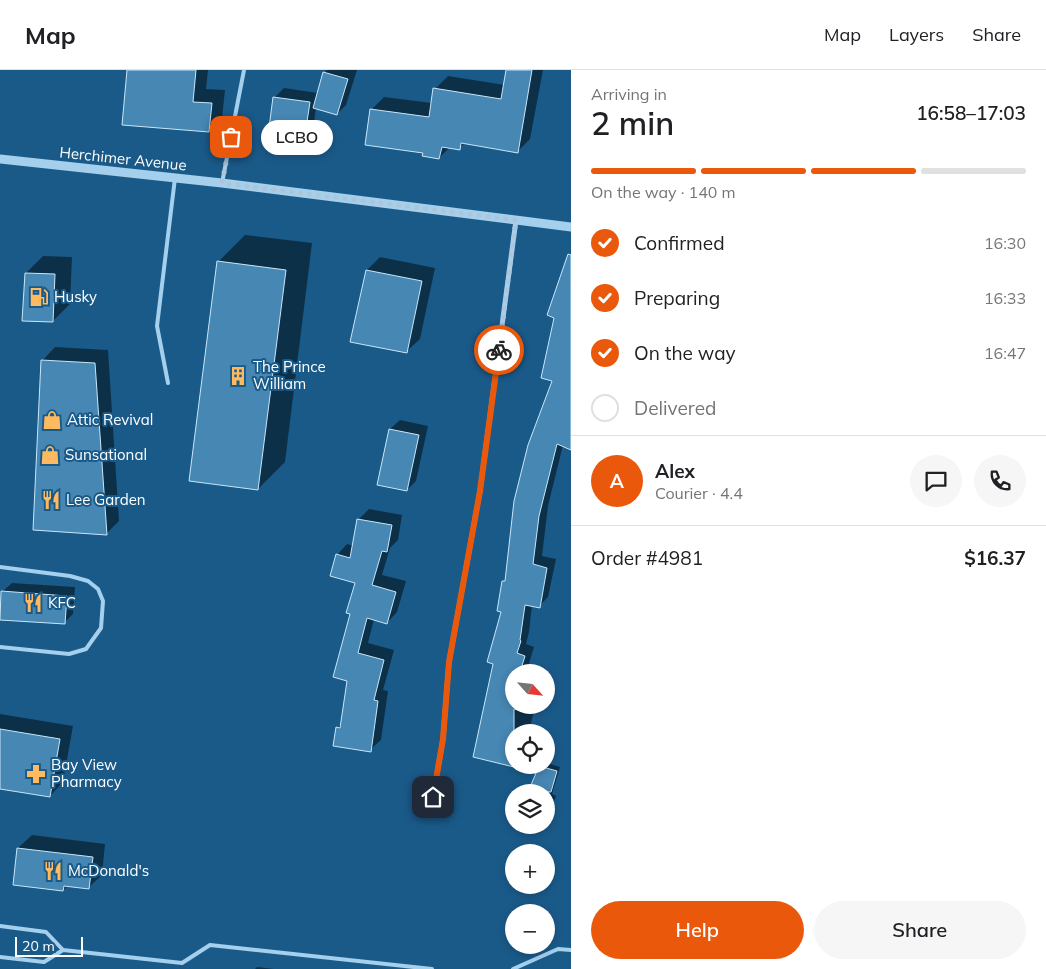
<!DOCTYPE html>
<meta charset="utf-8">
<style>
body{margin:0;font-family:Mulish,sans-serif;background:#f6f6f6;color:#202124;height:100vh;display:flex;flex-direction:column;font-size:19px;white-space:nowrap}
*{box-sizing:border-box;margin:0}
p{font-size:16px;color:#757577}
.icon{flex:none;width:28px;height:28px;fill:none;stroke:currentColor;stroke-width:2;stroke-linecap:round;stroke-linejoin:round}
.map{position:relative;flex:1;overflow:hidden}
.panel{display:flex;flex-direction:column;background:#fff;width:475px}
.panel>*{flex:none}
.needle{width:32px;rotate:117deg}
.buttons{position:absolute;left:505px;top:594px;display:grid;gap:10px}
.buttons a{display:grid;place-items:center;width:50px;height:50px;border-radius:50%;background:#fff;box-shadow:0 2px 8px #0003;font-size:25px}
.scale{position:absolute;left:15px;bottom:12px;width:68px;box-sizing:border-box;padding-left:5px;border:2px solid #fff;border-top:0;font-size:14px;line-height:18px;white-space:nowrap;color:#fff;-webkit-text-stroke:4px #1a5a89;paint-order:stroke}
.pin{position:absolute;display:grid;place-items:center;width:42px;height:42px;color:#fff;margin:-21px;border-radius:10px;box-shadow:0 2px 8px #0006}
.courier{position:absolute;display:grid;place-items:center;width:50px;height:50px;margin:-25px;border:4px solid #ea580c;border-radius:50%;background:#fff;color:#222;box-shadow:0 1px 6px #0007}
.bubble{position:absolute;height:35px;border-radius:18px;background:#fff;box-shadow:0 2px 8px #0003;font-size:16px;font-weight:600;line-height:35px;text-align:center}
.summary em{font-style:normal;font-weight:600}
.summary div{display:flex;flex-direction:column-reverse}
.summary{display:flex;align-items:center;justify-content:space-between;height:85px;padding:0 20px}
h1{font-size:32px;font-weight:600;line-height:38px}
.bar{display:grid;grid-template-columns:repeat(4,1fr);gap:8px 5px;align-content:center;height:60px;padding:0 20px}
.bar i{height:6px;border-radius:4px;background:#e0e0e0}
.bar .selected{background:#ea580c}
.bar p{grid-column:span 4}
.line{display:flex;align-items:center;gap:12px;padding:0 20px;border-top:1px solid #e0e0e0}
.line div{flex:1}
.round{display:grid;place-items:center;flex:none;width:52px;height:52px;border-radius:26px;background:#f6f6f6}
ol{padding:0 20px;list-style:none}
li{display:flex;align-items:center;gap:15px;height:55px}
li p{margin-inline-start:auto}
li .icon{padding:5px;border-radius:50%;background:#ea580c;color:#fff;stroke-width:4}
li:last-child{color:#757577}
li i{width:28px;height:28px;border:2px solid #e0e0e0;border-radius:50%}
.primary-button{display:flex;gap:10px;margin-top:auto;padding:10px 20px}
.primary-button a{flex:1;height:58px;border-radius:30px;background:#ea580c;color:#fff;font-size:20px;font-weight:600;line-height:58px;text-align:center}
.primary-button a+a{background:#f6f6f6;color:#202124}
header{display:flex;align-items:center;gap:30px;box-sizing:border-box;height:70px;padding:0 25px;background:#fff;border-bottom:1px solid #e0e0e0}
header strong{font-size:24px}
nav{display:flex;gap:28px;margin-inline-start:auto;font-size:18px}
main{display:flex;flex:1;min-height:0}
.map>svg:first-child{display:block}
.shadow{fill:#0007}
.building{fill:#4787b3;stroke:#c9e6f9}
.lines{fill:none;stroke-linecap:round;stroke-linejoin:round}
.service{stroke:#a4cfed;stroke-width:4}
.minor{stroke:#a4cfed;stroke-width:5}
.tertiary{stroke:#a4cfed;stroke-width:9}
.done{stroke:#afc5d6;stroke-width:5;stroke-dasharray:0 9}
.route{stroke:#ea580c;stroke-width:6}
.labels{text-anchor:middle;stroke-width:4;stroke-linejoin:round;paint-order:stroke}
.street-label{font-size:15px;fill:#fff;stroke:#1a5a89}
.poi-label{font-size:15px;fill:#fff;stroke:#1a5a89;text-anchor:start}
</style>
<header>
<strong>Map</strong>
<nav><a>Map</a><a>Layers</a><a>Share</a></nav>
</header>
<main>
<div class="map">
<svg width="571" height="899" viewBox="0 0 571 899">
<rect width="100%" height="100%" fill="#1a5a89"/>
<g class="shadow">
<path d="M128 0H208L206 19 225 20 222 48 209 61Z"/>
<path d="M327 0H357L346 35 337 44 316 38 312 67 303 76 275 27 284 18 318 23 324 3Z"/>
<path d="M508 0H543L530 69 517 82 465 73 459 78 450 77 439 88 424 81 371 40 384 27 432 33 435 19 448 6 505 15Z"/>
<path d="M245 165 312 173 285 392 258 419 218 192Z"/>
<path d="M43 186 72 187 70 234 53 251 26 203Z"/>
<path d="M380 187 435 198 420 269 406 282 367 200Z"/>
<path d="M559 215 563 375 548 436 542 486 556 489 548 527 539 536 532 535 529 562 526 574 534 577 527 600 539 602H514V635H535L529 662H514V695H523L521 697 475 686 495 593 502 541 504 512 506 509 554 310Z"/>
<path d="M55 277 108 280 119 451 106 464 42 291Z"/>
<path d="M400 350 428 356 416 411 407 420 390 359Z"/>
<path d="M369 439 402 445 398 470 390 478 382 505 406 511 397 542 387 553 374 549 368 573 394 580 383 620 388 621 381 670 370 680 335 675 338 657 342 653 349 610 351 543 356 512 337 485 347 474 354 476 358 450Z"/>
<path d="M12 513 75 517 73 544 64 553 2 522Z"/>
<path d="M0 644 73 656 63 712 50 726 0 718Z"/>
<path d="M546 693 560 697 552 724 556 726 550 742 546 746V722H529L540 697 546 695Z"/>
<path d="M32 765 105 774 102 805 88 818 68 816 63 820 18 778Z"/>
<path d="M257 897 274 899H255Z"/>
</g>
<g class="building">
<path d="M127 0H196L193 32 212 33 209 62 122 55Z"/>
<path d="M506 0H532L518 83 461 73 460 80 442 77 439 89 422 86 423 83 365 75 370 39 429 47 433 18 501 29Z"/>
<path d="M323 2 348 9 337 45 313 38Z"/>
<path d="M273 27 310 32 303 78 267 73Z"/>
<path d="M568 184 571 185V380L557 374 539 446 533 494 547 498 540 538 525 535 520 570 521 571 517 583 525 586 520 602H514V635H529L528 642 514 639V697L473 687 493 594 487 592 501 542 497 541 502 511H505L514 431 528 375 552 311 541 308 554 248 547 245Z"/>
<path d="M217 191 286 200 258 420 189 411Z"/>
<path d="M366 200 422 211 407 283 350 272Z"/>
<path d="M25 203 55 204 53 252 22 251Z"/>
<path d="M41 290 95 293 107 465 33 460Z"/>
<path d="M389 359 419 365 407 421 377 415Z"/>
<path d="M357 449 392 455 387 482 382 481 372 515 396 522 387 554 367 548 358 583 384 590 374 630 378 631 371 682 333 676 336 657 340 658 347 611 333 607 350 544 346 543 355 513 330 506 336 484 350 488Z"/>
<path d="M1 521 67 526 65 554 0 550Z"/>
<path d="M0 659 60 669 50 727 0 719Z"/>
<path d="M539 696 557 701 551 722H528Z"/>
<path d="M17 778 93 787 89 819 64 816 63 821 13 815Z"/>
</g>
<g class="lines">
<g class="service">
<path d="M222 113 244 0"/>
<path d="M168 313 157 256 175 108"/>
<path d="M0 497 70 506 88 511 98 519 103 531 101 558 86 579 69 584 0 577"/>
<path d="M0 856 46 862 63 880 182 893 210 875 432 899"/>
<path d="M0 887 44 892 63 880"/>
<path d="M513 899 558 879 571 880"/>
</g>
<path class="minor" d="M433 727 443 669 449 592 480 421 516 150"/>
<path class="tertiary" d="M0 89 222 113 571 157"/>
</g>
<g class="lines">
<path class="done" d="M231 67 222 113 516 150 499 280"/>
<path class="route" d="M433 727 443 669 449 592 480 421 499 280"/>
</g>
<defs>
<g id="fuel-bare" transform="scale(1.5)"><path d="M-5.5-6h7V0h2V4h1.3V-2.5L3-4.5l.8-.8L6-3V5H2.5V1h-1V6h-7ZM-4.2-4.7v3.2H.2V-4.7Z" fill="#ffba60" stroke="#1a5a89" stroke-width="2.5" paint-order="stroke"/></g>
<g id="building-bare" transform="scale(1.5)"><path d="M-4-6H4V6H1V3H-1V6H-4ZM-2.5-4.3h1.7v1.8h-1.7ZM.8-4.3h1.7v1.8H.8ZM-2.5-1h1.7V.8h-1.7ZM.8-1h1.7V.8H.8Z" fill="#ffba60" stroke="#1a5a89" stroke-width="2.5" paint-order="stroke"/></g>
<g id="shop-bare" transform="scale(1.5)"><path d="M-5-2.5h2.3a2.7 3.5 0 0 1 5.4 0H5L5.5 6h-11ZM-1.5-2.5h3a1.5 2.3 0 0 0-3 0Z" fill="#ffba60" stroke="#1a5a89" stroke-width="2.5" paint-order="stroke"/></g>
<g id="restaurant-bare" transform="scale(1.5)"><path d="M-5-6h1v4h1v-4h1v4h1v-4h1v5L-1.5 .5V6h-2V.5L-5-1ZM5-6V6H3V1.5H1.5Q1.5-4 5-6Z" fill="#ffba60" stroke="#1a5a89" stroke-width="2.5" paint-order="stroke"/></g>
<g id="pharmacy-bare" transform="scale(1.5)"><path d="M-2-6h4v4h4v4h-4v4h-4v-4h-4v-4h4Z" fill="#ffba60" stroke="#1a5a89" stroke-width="2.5" paint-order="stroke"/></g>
</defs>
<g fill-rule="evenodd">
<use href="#fuel-bare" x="39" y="227"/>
<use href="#building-bare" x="238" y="306"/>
<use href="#shop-bare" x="52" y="350"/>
<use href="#shop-bare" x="50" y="385"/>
<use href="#restaurant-bare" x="51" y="430"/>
<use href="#restaurant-bare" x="33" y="533"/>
<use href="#pharmacy-bare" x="36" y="704"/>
<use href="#restaurant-bare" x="53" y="801"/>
</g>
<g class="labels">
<g class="street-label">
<text transform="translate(123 89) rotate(6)" y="5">Herchimer Avenue</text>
</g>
<g class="poi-label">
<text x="54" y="232">Husky</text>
<text x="253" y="302">The Prince<tspan x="253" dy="17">William</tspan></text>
<text x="67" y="355">Attic Revival</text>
<text x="65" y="390">Sunsational</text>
<text x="66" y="435">Lee Garden</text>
<text x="48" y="538">KFC</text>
<text x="51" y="700">Bay View<tspan x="51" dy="17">Pharmacy</tspan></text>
<text x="68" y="806">McDonald's</text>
</g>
</g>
</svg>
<div class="buttons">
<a><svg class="needle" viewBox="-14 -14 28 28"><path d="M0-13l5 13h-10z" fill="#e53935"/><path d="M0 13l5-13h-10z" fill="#757577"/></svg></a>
<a><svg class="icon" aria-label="locate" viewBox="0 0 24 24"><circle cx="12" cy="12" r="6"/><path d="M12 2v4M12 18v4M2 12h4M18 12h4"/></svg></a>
<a><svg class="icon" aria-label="layers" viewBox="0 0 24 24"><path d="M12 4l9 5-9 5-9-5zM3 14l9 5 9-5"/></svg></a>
<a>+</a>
<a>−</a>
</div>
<div class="scale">20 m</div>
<div class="pin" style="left:231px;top:67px;background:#ea580c"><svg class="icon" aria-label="bag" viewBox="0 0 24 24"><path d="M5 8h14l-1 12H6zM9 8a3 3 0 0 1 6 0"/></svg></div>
<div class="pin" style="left:433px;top:727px;background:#1f2937"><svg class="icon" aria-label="home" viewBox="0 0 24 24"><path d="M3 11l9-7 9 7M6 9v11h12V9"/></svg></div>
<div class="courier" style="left:499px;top:280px"><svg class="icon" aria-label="bike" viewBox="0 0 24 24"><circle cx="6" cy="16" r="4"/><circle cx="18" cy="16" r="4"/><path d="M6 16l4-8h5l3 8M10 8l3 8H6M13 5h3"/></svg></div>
<div class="bubble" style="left:261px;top:50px;width:72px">LCBO</div>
</div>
<section class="panel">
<div class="summary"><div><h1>2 min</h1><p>Arriving in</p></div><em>16:58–17:03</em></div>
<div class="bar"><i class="selected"></i><i class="selected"></i><i class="selected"></i><i></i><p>On the way · 140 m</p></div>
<ol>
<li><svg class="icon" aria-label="check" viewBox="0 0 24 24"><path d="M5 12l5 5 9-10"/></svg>Confirmed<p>16:30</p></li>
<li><svg class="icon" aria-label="check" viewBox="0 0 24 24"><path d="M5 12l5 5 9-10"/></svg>Preparing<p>16:33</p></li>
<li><svg class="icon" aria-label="check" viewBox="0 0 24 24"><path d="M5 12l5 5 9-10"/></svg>On the way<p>16:47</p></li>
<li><i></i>Delivered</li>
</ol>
<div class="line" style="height:90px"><b class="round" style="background:#ea580c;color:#fff">A</b><div><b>Alex</b><p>Courier · 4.4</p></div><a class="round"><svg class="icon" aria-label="chat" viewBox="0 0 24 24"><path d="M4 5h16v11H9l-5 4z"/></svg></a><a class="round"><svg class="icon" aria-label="phone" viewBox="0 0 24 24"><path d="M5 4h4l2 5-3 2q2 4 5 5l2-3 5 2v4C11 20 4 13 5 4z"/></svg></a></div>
<div class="line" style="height:65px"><div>Order #4981</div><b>$16.37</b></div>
<div class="primary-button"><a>Help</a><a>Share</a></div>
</section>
</main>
